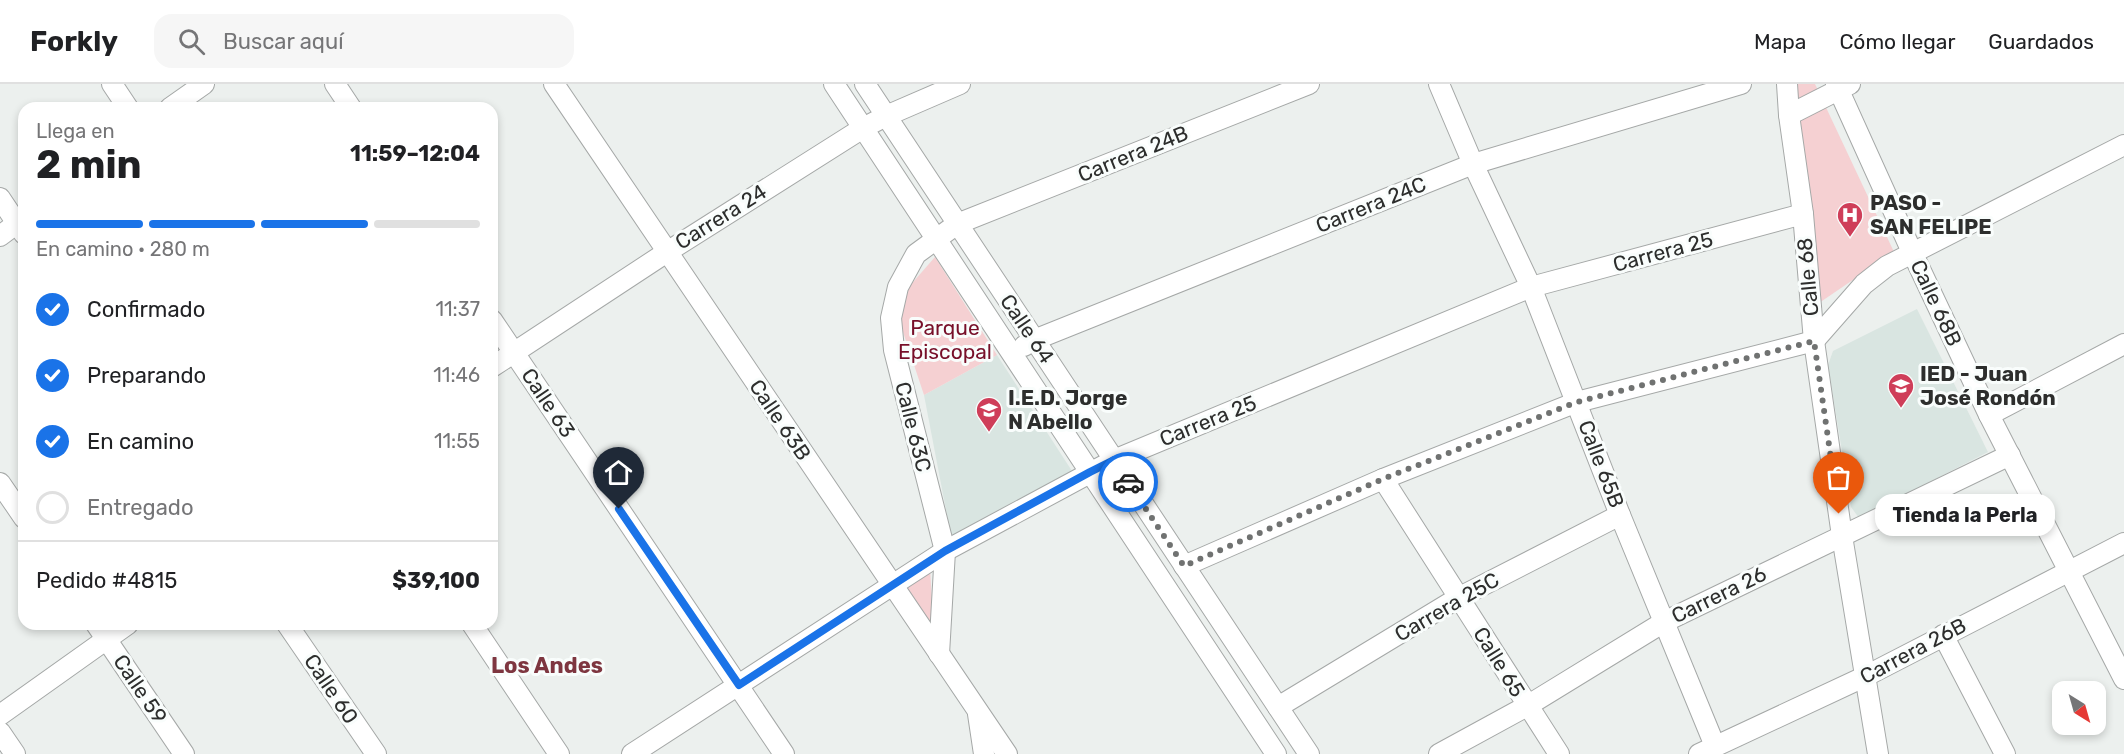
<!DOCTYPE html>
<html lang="es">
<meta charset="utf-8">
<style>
body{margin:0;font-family:Rubik,sans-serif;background:#f6f6f6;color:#202124;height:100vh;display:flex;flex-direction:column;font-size:22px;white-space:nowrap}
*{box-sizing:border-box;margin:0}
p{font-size:20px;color:#757577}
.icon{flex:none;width:33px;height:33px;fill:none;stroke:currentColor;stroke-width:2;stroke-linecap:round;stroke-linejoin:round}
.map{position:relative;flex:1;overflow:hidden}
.drawer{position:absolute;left:18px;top:18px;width:480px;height:528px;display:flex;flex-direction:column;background:#fff;border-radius:18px;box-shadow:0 3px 9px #0003}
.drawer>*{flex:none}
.needle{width:39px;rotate:143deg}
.fabs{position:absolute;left:2052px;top:597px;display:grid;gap:12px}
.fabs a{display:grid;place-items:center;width:54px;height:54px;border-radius:12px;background:#fff;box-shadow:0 3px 9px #0003;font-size:30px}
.pin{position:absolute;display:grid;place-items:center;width:51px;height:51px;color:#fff;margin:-62px -26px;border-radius:50% 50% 50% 0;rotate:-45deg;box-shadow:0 0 6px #0007}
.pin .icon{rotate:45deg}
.courier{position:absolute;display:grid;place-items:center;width:60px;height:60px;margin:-30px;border:4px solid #1a73e8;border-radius:50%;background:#fff;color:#222;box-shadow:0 2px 8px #0007}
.bubble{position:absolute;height:42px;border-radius:18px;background:#fff;box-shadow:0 3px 9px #0003;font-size:20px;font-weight:700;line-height:42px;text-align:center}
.overview em{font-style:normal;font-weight:700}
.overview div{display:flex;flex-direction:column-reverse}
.overview{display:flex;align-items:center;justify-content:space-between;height:102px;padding:0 18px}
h1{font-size:39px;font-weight:700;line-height:45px}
.bar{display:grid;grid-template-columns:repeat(4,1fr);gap:9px 6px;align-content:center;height:72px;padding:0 18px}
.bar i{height:8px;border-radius:4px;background:#e0e0e0}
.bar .active{background:#1a73e8}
.bar p{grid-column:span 4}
.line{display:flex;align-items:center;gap:15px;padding:0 18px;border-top:2px solid #e0e0e0}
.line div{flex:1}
ol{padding:0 18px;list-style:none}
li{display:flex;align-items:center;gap:18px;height:66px}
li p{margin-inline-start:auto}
li .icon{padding:6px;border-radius:50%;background:#1a73e8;color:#fff;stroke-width:4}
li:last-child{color:#757577}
li i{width:33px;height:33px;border:3px solid #e0e0e0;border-radius:50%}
header{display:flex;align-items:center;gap:36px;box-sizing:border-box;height:84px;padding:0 30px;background:#fff;border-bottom:2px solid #e0e0e0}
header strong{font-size:28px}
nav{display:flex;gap:33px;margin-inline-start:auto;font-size:21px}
.search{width:420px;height:54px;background:#f6f6f6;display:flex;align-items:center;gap:15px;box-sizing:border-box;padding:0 21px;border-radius:18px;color:#757577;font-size:22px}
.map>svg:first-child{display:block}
.built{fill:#d9e5e1}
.green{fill:#f5d0d2}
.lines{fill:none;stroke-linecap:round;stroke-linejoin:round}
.minor-casing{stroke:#a5a8a7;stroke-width:22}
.minor{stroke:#fff;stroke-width:20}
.done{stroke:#707271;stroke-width:6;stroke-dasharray:0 10.8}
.route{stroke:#1a73e8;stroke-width:8}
.labels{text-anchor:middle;stroke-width:6;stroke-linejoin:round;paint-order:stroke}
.street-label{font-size:21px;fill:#2d2e2d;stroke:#f9fdfc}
.poi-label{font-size:21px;font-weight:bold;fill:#2d2e2d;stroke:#f9fdfc;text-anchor:start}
.park-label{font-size:21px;fill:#770f29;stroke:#f9fdfc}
.neighbourhood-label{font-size:22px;font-weight:bold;fill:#7e3640;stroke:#f9fdfc}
</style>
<header>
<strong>Forkly</strong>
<div class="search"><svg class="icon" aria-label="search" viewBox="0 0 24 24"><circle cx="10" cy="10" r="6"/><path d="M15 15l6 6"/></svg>Buscar aquí</div>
<nav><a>Mapa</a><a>Cómo llegar</a><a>Guardados</a></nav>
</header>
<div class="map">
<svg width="2124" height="670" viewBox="0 0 2124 670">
<rect width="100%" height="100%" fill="#ecf0ee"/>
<g class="built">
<path d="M1917 225 1988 368 1859 434 1851 423 1828 281 1833 267Z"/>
<path d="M997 271 1072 387 951 452 924 311Z"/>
</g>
<g class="green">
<path d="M1796 0H1815L1894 168 1819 219 1800 57Z"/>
<path d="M935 173 997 271 924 311 899 236 907 205Z"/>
<path d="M930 485 934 548 899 502Z"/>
</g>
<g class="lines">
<g class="minor-casing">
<g id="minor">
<path d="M112 0 128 24"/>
<path d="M335 0 351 24"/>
<path d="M554 0 1007 670"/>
<path d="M834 0 1276 670"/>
<path d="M865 0 1309 670"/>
<path d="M1439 0 1473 80 1531 203 1620 431 1715 662"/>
<path d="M1787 0 1789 31 1803 130 1814 257 1842 452 1878 670"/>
<path d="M1836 0 1912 168 1989 331 2124 595"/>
<path d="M170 24 204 0"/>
<path d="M1789 31 1850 0"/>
<path d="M0 114 24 150"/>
<path d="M0 152 24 134"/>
<path d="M492 236 784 670"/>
<path d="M1024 262 1034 256 1473 80 1741 0"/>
<path d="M492 283 667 168 863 44 886 32 960 0"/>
<path d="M1989 331 2124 260"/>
<path d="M1383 395 1559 670"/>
<path d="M0 399 24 434"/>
<path d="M1184 482 1383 395 1577 318 1814 257 1864 200 1887 182 2124 61"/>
<path d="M96 540 184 670"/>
<path d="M287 540 376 670"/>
<path d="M472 540 559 670"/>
<path d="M1943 551 2005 670"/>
<path d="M939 570 945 467 894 266 891 234 898 203 916 170 957 140 1309 0"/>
<path d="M1278 623 1458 514 1620 431"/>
<path d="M978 630 984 670"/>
<path d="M0 631 128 540"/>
<path d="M0 648 15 670"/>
<path d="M632 670 945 467 1114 376 1531 203 1803 130"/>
<path d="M1439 670 1527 622 1664 538 2010 371"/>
<path d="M1699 670 1866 592 2124 459"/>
</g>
</g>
<use href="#minor" class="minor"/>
</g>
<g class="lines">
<path class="done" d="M1128 398 1184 482 1383 395 1577 318 1814 257 1839 430"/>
<path class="route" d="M619 425 739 601 945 467 1090 388 1114 376 1128 398"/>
</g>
<defs>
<g id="hospital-pin" transform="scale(1.35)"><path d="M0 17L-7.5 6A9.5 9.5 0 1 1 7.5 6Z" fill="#cf3e59" stroke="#f9fdfc"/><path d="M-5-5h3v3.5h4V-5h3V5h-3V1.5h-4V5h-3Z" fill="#fff"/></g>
<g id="school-pin" transform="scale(1.35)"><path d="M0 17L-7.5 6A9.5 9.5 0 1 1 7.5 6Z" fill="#cf3e59" stroke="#f9fdfc"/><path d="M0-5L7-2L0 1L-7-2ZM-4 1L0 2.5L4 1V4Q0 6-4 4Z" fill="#fff"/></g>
</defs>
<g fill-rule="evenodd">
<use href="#hospital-pin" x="1850" y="131"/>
<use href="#school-pin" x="1901" y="302"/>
<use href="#school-pin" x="989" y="326"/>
</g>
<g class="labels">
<g class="street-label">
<text transform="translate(1133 70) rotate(-22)" y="7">Carrera 24B</text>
<text transform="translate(1371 121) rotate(-22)" y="7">Carrera 24C</text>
<text transform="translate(721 133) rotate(-32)" y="7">Carrera 24</text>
<text transform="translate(1663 168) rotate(-15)" y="7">Carrera 25</text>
<text transform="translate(1808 193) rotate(-95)" y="7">Calle 68</text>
<text transform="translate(1936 219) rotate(65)" y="7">Calle 68B</text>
<text transform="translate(1027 245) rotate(56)" y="7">Calle 64</text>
<text transform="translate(548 319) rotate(56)" y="7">Calle 63</text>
<text transform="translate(780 336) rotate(56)" y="7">Calle 63B</text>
<text transform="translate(1208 337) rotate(-22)" y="7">Carrera 25</text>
<text transform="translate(913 343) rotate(76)" y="7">Calle 63C</text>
<text transform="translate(1601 380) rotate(69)" y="7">Calle 65B</text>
<text transform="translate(1719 511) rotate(-26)" y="7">Carrera 26</text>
<text transform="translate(1447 523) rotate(-30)" y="7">Carrera 25C</text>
<text transform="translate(1913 567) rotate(-28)" y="7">Carrera 26B</text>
<text transform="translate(1499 578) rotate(58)" y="7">Calle 65</text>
<text transform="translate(140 605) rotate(56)" y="7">Calle 59</text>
<text transform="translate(331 605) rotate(56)" y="7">Calle 60</text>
</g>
<g class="poi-label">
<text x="1870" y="126">PASO -<tspan x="1870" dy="24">SAN FELIPE</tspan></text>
<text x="1920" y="297">IED - Juan<tspan x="1920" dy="24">José Rondón</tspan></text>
<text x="1008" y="321">I.E.D. Jorge<tspan x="1008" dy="24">N Abello</tspan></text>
</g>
<g class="park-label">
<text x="945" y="251">Parque<tspan x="945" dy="24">Episcopal</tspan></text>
</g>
<g class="neighbourhood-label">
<text x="547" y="589">Los Andes</text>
</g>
</g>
</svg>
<div class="fabs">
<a><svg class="needle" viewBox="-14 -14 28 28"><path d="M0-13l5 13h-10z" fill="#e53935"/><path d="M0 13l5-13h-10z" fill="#757577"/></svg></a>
</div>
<div class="pin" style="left:1839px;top:430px;background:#ea580c"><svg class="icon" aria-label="bag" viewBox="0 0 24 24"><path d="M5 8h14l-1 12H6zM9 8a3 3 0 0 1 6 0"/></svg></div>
<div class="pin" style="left:619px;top:425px;background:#1f2937"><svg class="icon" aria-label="home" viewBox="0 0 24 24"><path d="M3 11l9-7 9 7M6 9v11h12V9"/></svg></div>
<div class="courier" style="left:1128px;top:398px"><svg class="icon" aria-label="car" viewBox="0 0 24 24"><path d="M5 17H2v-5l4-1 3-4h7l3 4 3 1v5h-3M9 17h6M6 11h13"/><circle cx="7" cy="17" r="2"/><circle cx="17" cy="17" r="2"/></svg></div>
<div class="bubble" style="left:1875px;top:410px;width:180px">Tienda la Perla</div>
<section class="drawer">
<div class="overview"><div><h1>2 min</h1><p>Llega en</p></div><em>11:59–12:04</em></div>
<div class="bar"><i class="active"></i><i class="active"></i><i class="active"></i><i></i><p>En camino · 280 m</p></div>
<ol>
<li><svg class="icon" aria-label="check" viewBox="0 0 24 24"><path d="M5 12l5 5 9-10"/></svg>Confirmado<p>11:37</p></li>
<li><svg class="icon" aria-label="check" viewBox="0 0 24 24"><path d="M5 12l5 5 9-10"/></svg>Preparando<p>11:46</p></li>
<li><svg class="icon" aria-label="check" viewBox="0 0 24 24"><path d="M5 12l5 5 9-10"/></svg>En camino<p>11:55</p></li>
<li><i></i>Entregado</li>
</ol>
<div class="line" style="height:78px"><div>Pedido #4815</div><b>$39,100</b></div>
</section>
</div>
